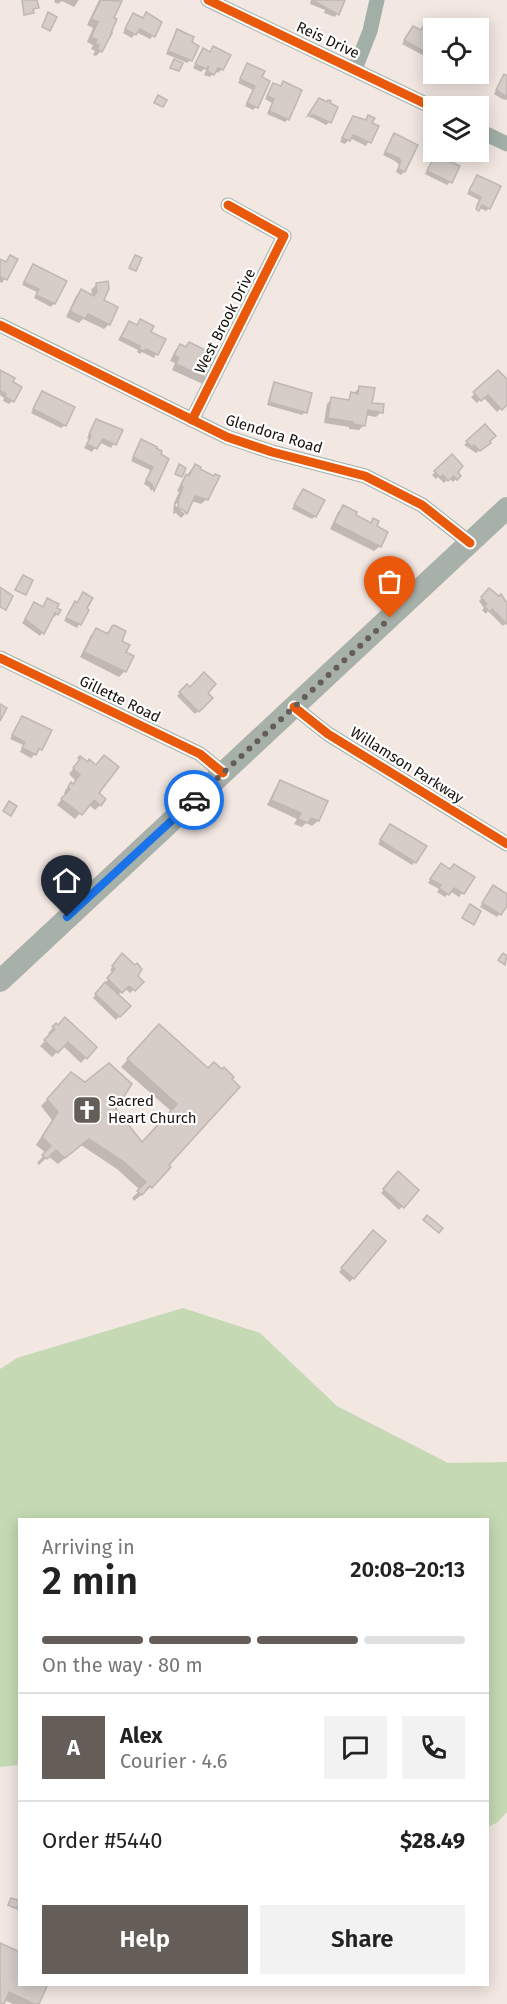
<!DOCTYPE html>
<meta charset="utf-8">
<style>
body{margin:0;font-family:"Fira Sans",sans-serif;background:#f2f2f2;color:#222;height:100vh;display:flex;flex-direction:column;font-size:22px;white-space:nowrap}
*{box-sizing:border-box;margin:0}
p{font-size:20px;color:#767676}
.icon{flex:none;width:33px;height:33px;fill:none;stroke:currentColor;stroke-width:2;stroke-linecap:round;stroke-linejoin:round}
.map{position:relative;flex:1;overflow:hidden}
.panel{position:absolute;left:18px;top:1518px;width:471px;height:468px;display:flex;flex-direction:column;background:#fff;border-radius:0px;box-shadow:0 3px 15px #0003}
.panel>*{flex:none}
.controls{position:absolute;left:423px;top:18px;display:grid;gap:12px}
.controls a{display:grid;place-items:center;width:66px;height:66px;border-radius:0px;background:#fff;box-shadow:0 3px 15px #0003;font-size:30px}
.pin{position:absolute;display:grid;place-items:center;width:51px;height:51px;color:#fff;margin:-62px -26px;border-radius:50% 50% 50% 0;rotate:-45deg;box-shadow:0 0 6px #0007}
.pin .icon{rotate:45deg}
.courier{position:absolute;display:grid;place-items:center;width:60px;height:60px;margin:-30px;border:4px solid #1a73e8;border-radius:50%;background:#fff;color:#222;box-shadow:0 2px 8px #0007}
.overview em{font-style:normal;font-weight:600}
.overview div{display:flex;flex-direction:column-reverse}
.overview{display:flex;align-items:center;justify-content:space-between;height:102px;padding:0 24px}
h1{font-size:39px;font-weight:600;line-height:45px}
.bar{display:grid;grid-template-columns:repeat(4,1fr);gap:9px 6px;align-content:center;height:72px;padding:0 24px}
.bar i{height:8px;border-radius:4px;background:#e0e0e0}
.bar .current{background:#655d58}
.bar p{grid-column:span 4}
.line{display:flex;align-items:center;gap:15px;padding:0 24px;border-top:2px solid #e0e0e0}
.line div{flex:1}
.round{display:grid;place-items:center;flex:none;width:63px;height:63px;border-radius:0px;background:#f2f2f2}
.button{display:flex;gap:12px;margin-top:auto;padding:12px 24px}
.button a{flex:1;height:69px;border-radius:0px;background:#655d58;color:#fff;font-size:24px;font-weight:600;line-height:69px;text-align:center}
.button a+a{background:#f2f2f2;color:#222}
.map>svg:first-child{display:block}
.green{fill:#c5dab4}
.shadow{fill:#0003}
.building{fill:#d6cdc8;stroke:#bfb7b2;stroke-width:1.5}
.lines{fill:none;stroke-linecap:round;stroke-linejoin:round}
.street{stroke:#a1afa7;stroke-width:15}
.primary{stroke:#a8b0aa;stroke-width:22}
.cycleway-casing{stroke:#fff;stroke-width:13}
.cycleway{stroke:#e8590c;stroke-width:9}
.done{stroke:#655d58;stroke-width:6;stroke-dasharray:0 10.8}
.route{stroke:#1a73e8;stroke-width:8}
.labels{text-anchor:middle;stroke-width:4.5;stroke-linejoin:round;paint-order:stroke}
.street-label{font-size:15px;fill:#19130f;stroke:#fff}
.poi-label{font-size:15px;fill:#19130f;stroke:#fff;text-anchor:start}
</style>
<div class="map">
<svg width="507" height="2004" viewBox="0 0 507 2004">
<rect width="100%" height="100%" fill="#f2e7e1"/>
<path class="green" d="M183 1308 260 1333 337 1406 448 1463 507 1462V1812L498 1822 488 1827V1520H20L19 1765 0 1767V1369L17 1358Z"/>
<g class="shadow">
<path d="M55 0H79L74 7 62 1 58 4 54 2Z"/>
<path d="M99 0H116L120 2 101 51 96 56 93 55 95 51 91 49 93 45 87 42 93 28 87 25Z"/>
<path d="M311 0H344L335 17 324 13 325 10 310 4Z"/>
<path d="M134 14 142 19 146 14 153 36 150 39 136 32 132 38 123 33Z"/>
<path d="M425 25 427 39 434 32 433 56 430 59 402 44 413 28 420 32Z"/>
<path d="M178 30 190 43 191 60 187 63 166 54 175 34Z"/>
<path d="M213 48 229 55 222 69 218 73 215 71 210 77 204 75 209 64 201 72 193 68 203 50 209 53Z"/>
<path d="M248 65 260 78 256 107 253 110 245 106 253 90 238 83Z"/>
<path d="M454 74H478L480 76 477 79 469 75 465 79 459 76 456 80 457 75Z"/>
<path d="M504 76 507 77V100L502 99 494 94Z"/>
<path d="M283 83 288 119 285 122 267 114 272 103 265 99 273 85 279 87Z"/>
<path d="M310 112 330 122 326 125 309 116 305 118Z"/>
<path d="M369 117 370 124 377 127 366 146 350 138 345 144 340 142 353 118 365 120Z"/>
<path d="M394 135 404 172 401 175 396 172 399 165 395 161 383 155Z"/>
<path d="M436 156 450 182 447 185 425 174Z"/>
<path d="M477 177 489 208 486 211 476 206 479 200 467 194Z"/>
<path d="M10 257 16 259 2 283 0 282V260L5 263Z"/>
<path d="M33 266 54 303 51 307 34 298 37 292 22 285Z"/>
<path d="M97 284 109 324 104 329 83 319 79 323 66 317 76 296 81 291 93 297 91 290Z"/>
<path d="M141 321 149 332 164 340 154 358 142 352 140 354 137 352 138 350 118 340 129 322 136 326Z"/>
<path d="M189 344 221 359 205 385 172 370 175 363 170 361 175 351 180 346 185 348Z"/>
<path d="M0 372 12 401 9 404 3 401 4 398 0 395Z"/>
<path d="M498 372 507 381V403L497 412 483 397 477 403 471 397Z"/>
<path d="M275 384 305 412 302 415 267 405 272 387Z"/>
<path d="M360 387 371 404 381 412 376 417 365 415 364 425 359 430 349 429V427L324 423 327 404 332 399 346 401Z"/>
<path d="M42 393 65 425 61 428 31 413Z"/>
<path d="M96 421 121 431 111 448 99 442 92 452 84 448 89 439 87 438Z"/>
<path d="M484 426 489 443 476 453 464 445Z"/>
<path d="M139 445 155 448 153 489 151 491 149 487 144 484 150 470 131 461Z"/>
<path d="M452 456 459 476 453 482 449 478 444 483 438 477 436 479 432 475Z"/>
<path d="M195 465 207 499 201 504 191 501 187 511 177 503 175 505 185 514 181 518 176 513 173 514 174 503 179 492 177 491 182 481Z"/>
<path d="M303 491 315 516 312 519 292 509Z"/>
<path d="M344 507 354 515 370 523 374 520 380 546 374 551 330 529 338 512Z"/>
<path d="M489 590 507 605V623L503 626 488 611 486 614 482 610 484 608 479 601Z"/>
<path d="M83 594 85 609 87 610 77 628 64 621 72 606 76 604Z"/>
<path d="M48 600 57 614 54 617 52 616 40 636 22 623 34 604 42 608Z"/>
<path d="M112 627 124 652 132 656 124 672 119 677 80 657 91 635 97 630 106 634Z"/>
<path d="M187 686 206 693 211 698 195 714 177 696Z"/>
<path d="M22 718 40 749 31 758 20 752 23 745 10 739Z"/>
<path d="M77 764 96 766 97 793 100 805 95 810 88 804 75 819 57 805 66 794 64 793 66 789 76 781 69 774Z"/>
<path d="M281 782 326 802 318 821 312 826 306 823 302 827 294 824 297 819 267 805 276 787Z"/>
<path d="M387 829 415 862 412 865 378 844Z"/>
<path d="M438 868 449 870 473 878 459 897 450 891 445 897 437 892 439 889 428 883Z"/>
<path d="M490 890 507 896V903L497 917 480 907Z"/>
<path d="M119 958 141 982 130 993 125 988 117 996 128 1006 116 1020 93 998 113 973 110 970Z"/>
<path d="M56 1025 95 1047 81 1063 63 1046 52 1057 40 1046 51 1035 48 1033Z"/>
<path d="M152 1033 208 1070 167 1165 151 1187 134 1201 132 1198 140 1190 117 1169 81 1145 58 1164 48 1156 39 1165 37 1163 46 1153 36 1145 52 1120 41 1106 64 1081 114 1109 142 1144 171 1111 121 1067Z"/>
<path d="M398 1173 417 1190 399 1210 381 1193Z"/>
<path d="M370 1235 384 1241 350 1282 339 1272Z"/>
<path d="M0 1944 20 1984 37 2004H13L4 2000 2 2004H0Z"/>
</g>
<g class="building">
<path d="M22 0H37L39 8 33 9 34 13 24 15Z"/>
<path d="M101 0 122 1 114 18 117 19 111 33H112L102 52 97 49 99 45 95 44 97 40 91 37 98 22 91 19Z"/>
<path d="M312 0H345L339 15Z"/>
<path d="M48 12 57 17 50 31 42 27Z"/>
<path d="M146 12 162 22 155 37 140 29 136 35 125 29 133 13 143 18Z"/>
<path d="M425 23 434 28 430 35 431 36 434 31V57L404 40 413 26 421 30Z"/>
<path d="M177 29 194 37 192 42 199 46 192 61 168 51Z"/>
<path d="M213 46 231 55 223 70 218 68 214 75 207 71 209 66 206 69 195 64 203 48 210 52Z"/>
<path d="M478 58 488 63 481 77 475 74H478Z"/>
<path d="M174 59 183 63 179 71 170 68Z"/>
<path d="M247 63 265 71 262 77 270 81 258 108 247 103 255 86 240 79Z"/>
<path d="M504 74 507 76V97L496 90Z"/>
<path d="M283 81 302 90 289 120 269 111 274 99 267 96 273 83 281 86Z"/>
<path d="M158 95 167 100 163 107 154 103Z"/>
<path d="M319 98 327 102 328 100 331 101 330 103 338 107 331 123 312 114 311 117 308 115Z"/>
<path d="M368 115 375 118 372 123 379 126 371 143 353 135 350 141 342 138 353 116 366 120Z"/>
<path d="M394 133 418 145 405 172 398 169 401 161 399 158 385 152Z"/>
<path d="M435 155 460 166 452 183 427 171Z"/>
<path d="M477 175 501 186 490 209 482 205 479 211 476 209 481 197 469 191Z"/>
<path d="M10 255 18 259 7 280 0 277V259L6 262Z"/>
<path d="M135 255 142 258 136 271 129 268Z"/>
<path d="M33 264 67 281 55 304 36 295 39 289 24 282Z"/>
<path d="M108 281 109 289 104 300 118 307 110 325 88 314 85 319 70 311 81 289 94 296 97 291 96 283Z"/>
<path d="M140 319 154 326 151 332 166 339 158 355 146 349 144 351 139 349 140 346 121 337 129 321 137 325Z"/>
<path d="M189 342 223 359 212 381 176 364 179 358 174 355 180 344 186 347Z"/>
<path d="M0 370 15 378 13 382 22 387 14 402 5 397 6 394 0 391Z"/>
<path d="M498 370 507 379V405L502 410 488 395 481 401 473 392Z"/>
<path d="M274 382 312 393 307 413 269 402Z"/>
<path d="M359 386 375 388 372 403 384 404 383 413 368 410 365 426 353 424V422L328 418 331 397 349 400 351 392 358 394Z"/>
<path d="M42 391 75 407 66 426 33 409Z"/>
<path d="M96 419 123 430 116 445 103 439 97 449 87 444 91 436 89 434Z"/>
<path d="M485 424 496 436 490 441 491 443 480 451 474 445 472 447 466 441Z"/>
<path d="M141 439 157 447 156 448 162 451 161 454 169 459 154 491 152 484 146 480 153 467 133 457Z"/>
<path d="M452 454 463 466 458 472 461 476 457 480 454 476 448 481 443 475 440 477 434 471Z"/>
<path d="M179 464 186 468 182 477 175 474Z"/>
<path d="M195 464 201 467 200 469 214 476 215 474 220 476 208 500 195 496 187 514 182 509H178V501L183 487 181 485 186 474 189 476Z"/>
<path d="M303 489 325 500 316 517 294 505Z"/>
<path d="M343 505 357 512 356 515 371 523 373 518 379 521 377 526 388 532 381 547 334 523Z"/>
<path d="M23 575 33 580 26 595 15 590Z"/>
<path d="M0 587 13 596 6 610 0 607Z"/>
<path d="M489 588 499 596 501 594 507 603V624L492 609 490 612 484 606 487 604 481 597Z"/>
<path d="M83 592 93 598 87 608 89 610 81 625 66 618 75 601 77 603Z"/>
<path d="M47 598 59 604 57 608 61 610 58 615 55 613 44 634 25 619 34 602 43 607Z"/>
<path d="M114 625 126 631 122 641 130 645 126 652 134 656 126 672 84 652 96 628 108 634 112 626Z"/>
<path d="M204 672 216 684 208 693 213 698 199 712 179 692 187 684 190 687Z"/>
<path d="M0 704 7 708 0 721Z"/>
<path d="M22 716 52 730 42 750 39 749 36 755 22 748 25 742 12 735Z"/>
<path d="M104 755 119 767 99 793 106 799 101 806 94 800 82 815 61 799 70 789 68 787 71 782 73 784 80 775 73 768 80 759 78 758 80 756 88 762 89 759 96 765Z"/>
<path d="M280 780 328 801 319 821 311 818 308 823 298 819 301 813 271 800Z"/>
<path d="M9 801 17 806 11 816 3 811Z"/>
<path d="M390 824 427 846 416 863 380 840Z"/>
<path d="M441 863 450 869 454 864 475 877 464 894 454 888 449 895 439 888 441 885 430 879Z"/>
<path d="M493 885 507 894V906L501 915 482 903Z"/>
<path d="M470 904 481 911 474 925 462 918Z"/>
<path d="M122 953 135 965 137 963 142 969 138 976 144 982 135 991 129 986 122 993 107 978 115 969 112 966Z"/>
<path d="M503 953 507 956 505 965 498 960Z"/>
<path d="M105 982 131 1006 120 1017 95 994Z"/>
<path d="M65 1017 97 1047 87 1059 68 1042 58 1053 44 1040 55 1029 52 1027 56 1023 58 1025Z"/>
<path d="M159 1024 208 1068 214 1062 222 1069 224 1067 234 1077 232 1079 240 1087 169 1165 171 1167 152 1188 150 1186 142 1195 137 1191 146 1182 124 1162 89 1139 65 1158 56 1150 47 1159 42 1155 51 1146 42 1137 58 1112 47 1099 71 1072 85 1082 109 1063 132 1084 116 1109 142 1142 177 1104 127 1059Z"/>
<path d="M398 1171 419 1190 404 1208 383 1189Z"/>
<path d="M427 1215 443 1228 439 1233 423 1220Z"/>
<path d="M373 1230 386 1241 354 1279 341 1268Z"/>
<path d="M11 1898 20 1901 17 1909 8 1905Z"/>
<path d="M0 1943 20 1952V1984H48L39 2004H34L9 1992 4 2004H0Z"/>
</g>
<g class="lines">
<g class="street">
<path d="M208 0 434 108"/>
<path d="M355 69 370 31 377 0"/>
<path d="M478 130 507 144"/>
<path d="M0 325 227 437 272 452 365 476 422 505 470 543"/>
<path d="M192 420 284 236 228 205"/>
<path d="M0 658 200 754 223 773"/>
<path d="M294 707 328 734 507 844"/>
</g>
<path class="primary" d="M0 981 507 508"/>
<g class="cycleway-casing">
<g id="cycleway">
<path d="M208 0 434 108"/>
<path d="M0 325 227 437 272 452 365 476 422 505 470 543"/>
<path d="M192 420 284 236 228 205"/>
<path d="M0 658 200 754 223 773"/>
<path d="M294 707 328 734 507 844"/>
</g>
</g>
<use href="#cycleway" class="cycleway"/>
</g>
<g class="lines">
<path class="done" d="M194 800 390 618"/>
<path class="route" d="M67 917 194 800"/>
</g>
<defs>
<g id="church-square" transform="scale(1.5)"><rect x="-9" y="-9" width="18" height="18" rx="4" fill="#655d58" stroke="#fff"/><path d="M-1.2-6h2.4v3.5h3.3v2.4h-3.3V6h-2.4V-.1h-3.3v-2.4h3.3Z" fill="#fff"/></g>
</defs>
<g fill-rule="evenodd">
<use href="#church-square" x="87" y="1110"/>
</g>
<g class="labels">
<g class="street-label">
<text transform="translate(328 40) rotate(25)" y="5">Reis Drive</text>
<text transform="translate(225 321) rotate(-63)" y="5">West Brook Drive</text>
<text transform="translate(274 434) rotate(17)" y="5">Glendora Road</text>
<text transform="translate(120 699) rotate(26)" y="5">Gillette Road</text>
<text transform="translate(407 765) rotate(32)" y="5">Willamson Parkway</text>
</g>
<g class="poi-label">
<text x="108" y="1106">Sacred<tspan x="108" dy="17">Heart Church</tspan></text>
</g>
</g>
</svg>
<div class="controls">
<a><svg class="icon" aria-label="locate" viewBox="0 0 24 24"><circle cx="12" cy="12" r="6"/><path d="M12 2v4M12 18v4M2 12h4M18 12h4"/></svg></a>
<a><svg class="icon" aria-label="layers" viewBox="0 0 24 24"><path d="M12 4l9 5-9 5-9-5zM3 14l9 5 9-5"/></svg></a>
</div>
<div class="pin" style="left:390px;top:618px;background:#ea580c"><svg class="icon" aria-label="bag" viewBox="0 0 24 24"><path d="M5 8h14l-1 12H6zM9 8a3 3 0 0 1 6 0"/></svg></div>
<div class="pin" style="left:67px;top:917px;background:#1f2937"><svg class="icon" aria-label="home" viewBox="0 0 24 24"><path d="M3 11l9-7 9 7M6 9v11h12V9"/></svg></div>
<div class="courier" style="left:194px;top:800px"><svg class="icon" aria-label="car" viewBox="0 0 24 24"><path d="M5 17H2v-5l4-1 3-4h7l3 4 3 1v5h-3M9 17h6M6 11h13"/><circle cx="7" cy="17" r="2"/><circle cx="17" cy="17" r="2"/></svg></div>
<section class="panel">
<div class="overview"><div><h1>2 min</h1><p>Arriving in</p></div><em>20:08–20:13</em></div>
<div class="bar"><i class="current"></i><i class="current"></i><i class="current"></i><i></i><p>On the way · 80 m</p></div>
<div class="line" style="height:108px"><b class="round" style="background:#655d58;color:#fff">A</b><div><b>Alex</b><p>Courier · 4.6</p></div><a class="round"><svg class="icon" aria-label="chat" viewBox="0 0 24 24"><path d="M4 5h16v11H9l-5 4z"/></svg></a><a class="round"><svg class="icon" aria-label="phone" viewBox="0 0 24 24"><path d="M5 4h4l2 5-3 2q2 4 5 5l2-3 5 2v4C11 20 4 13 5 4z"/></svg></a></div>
<div class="line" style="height:78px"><div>Order #5440</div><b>$28.49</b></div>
<div class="button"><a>Help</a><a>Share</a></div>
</section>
</div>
